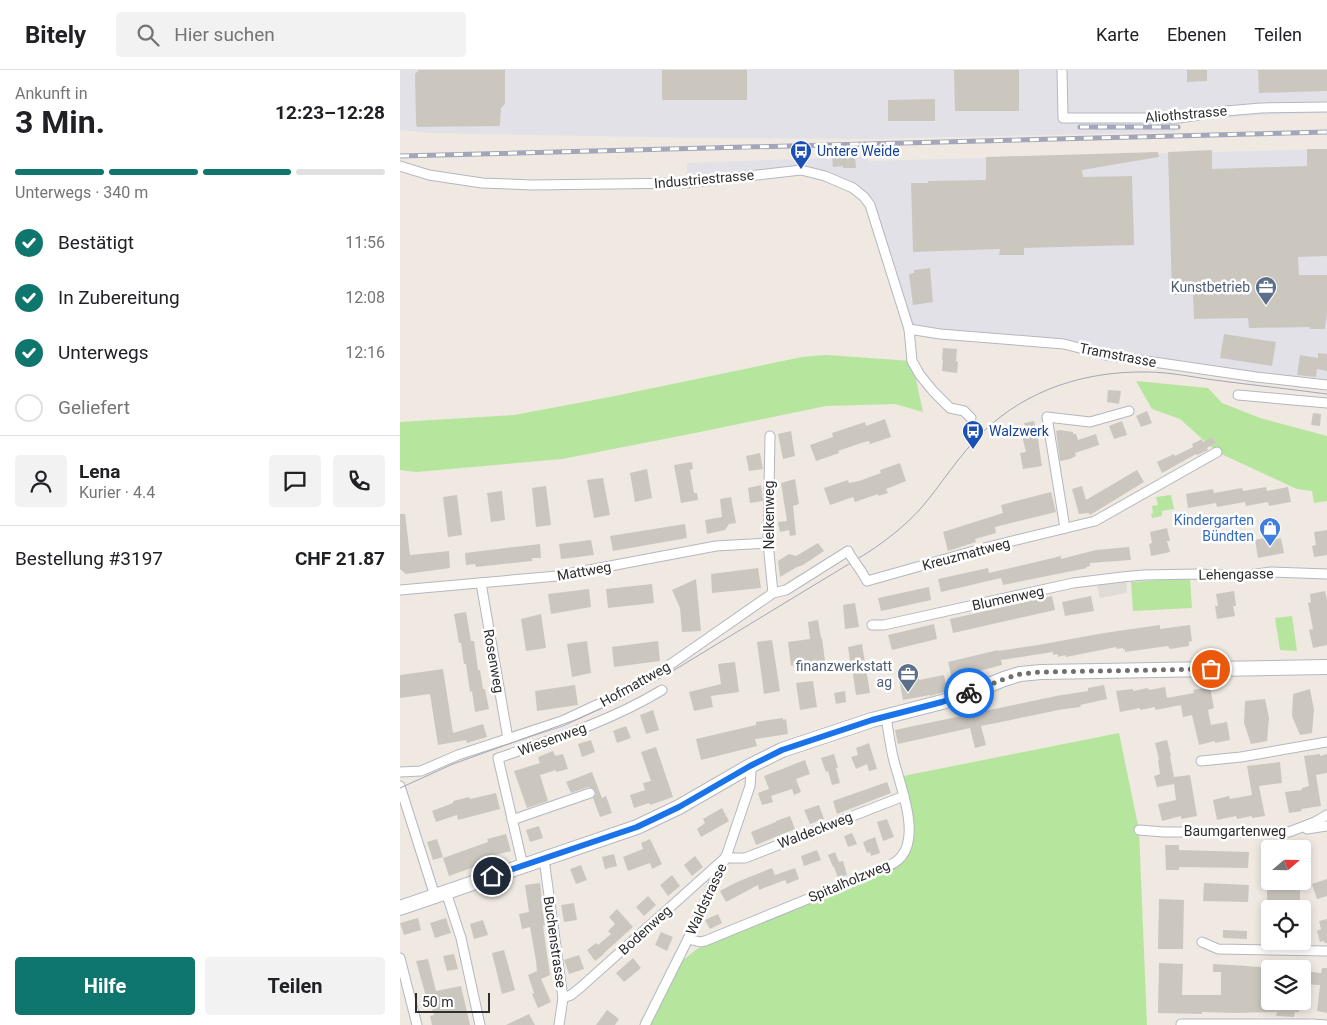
<!DOCTYPE html>
<html lang="de">
<meta charset="utf-8">
<style>
body{margin:0;font-family:Roboto,sans-serif;background:#f2f2f2;color:#202124;height:100vh;display:flex;flex-direction:column;font-size:19px;white-space:nowrap}
*{box-sizing:border-box;margin:0}
p{font-size:16px;color:#757577}
.icon{flex:none;width:28px;height:28px;fill:none;stroke:currentColor;stroke-width:2;stroke-linecap:round;stroke-linejoin:round}
.map{position:relative;flex:1;overflow:hidden}
.panel{display:flex;flex-direction:column;background:#fff;width:400px}
.panel>*{flex:none}
.needle{width:32px;rotate:70deg}
.controls{position:absolute;left:861px;top:770px;display:grid;gap:10px}
.controls a{display:grid;place-items:center;width:50px;height:50px;border-radius:5px;background:#fff;box-shadow:0 2px 8px #0003;font-size:25px}
.scale{position:absolute;left:15px;bottom:12px;width:75px;box-sizing:border-box;padding-left:5px;border:2px solid #2e2e2e;border-top:0;font-size:14px;line-height:18px;white-space:nowrap;color:#2e2e2e;-webkit-text-stroke:4px #fff;paint-order:stroke}
.pin{position:absolute;display:grid;place-items:center;width:42px;height:42px;color:#fff;margin:-21px;border:2px solid #fff;border-radius:50%;box-shadow:0 1px 5px #0007}
.courier{position:absolute;display:grid;place-items:center;width:50px;height:50px;margin:-25px;border:4px solid #1a73e8;border-radius:50%;background:#fff;color:#222;box-shadow:0 1px 6px #0007}
.overview em{font-style:normal;font-weight:700}
.overview div{display:flex;flex-direction:column-reverse}
.overview{display:flex;align-items:center;justify-content:space-between;height:85px;padding:0 15px}
h1{font-size:32px;font-weight:700;line-height:38px}
.bar{display:grid;grid-template-columns:repeat(4,1fr);gap:8px 5px;align-content:center;height:60px;padding:0 15px}
.bar i{height:6px;border-radius:4px;background:#e0e0e0}
.bar .active{background:#0f766e}
.bar p{grid-column:span 4}
.line{display:flex;align-items:center;gap:12px;padding:0 15px;border-top:1px solid #e0e0e0}
.line div{flex:1}
.round{display:grid;place-items:center;flex:none;width:52px;height:52px;border-radius:5px;background:#f2f2f2}
ol{padding:0 15px;list-style:none}
li{display:flex;align-items:center;gap:15px;height:55px}
li p{margin-inline-start:auto}
li .icon{padding:5px;border-radius:50%;background:#0f766e;color:#fff;stroke-width:4}
li:last-child{color:#757577}
li i{width:28px;height:28px;border:2px solid #e0e0e0;border-radius:50%}
.primary-button{display:flex;gap:10px;margin-top:auto;padding:10px 15px}
.primary-button a{flex:1;height:58px;border-radius:5px;background:#0f766e;color:#fff;font-size:20px;font-weight:700;line-height:58px;text-align:center}
.primary-button a+a{background:#f2f2f2;color:#202124}
header{display:flex;align-items:center;gap:30px;box-sizing:border-box;height:70px;padding:0 25px;background:#fff;border-bottom:1px solid #e0e0e0}
header strong{font-size:24px}
nav{display:flex;gap:28px;margin-inline-start:auto;font-size:18px}
.search{width:350px;height:45px;background:#f2f2f2;display:flex;align-items:center;gap:12px;box-sizing:border-box;padding:0 18px;border-radius:5px;color:#757577;font-size:19px}
main{display:flex;flex:1;min-height:0}
.map>svg:first-child{display:block}
.industrial{fill:#e3e1e8}
.green{fill:#b6e59e}
.plaza{fill:#dfdcd8}
.building{fill:#cbc7bf}
.lines{fill:none;stroke-linecap:round;stroke-linejoin:round}
.street-casing{stroke:#b4b7c1;stroke-width:11}
.secondary-casing{stroke:#b4b7c1;stroke-width:16}
.street{stroke:#fff;stroke-width:9}
.secondary{stroke:#fff;stroke-width:14}
.tram{stroke:#a3a6b8;stroke-width:1}
.rail-casing{stroke:#a3a6b8;stroke-width:5}
.rail{stroke:#fff;stroke-width:3;stroke-dasharray:9;stroke-linecap:butt}
.street-bridge-casing{stroke:#b4b7c1;stroke-width:11;stroke-linecap:butt}
.street-bridge{stroke:#fff;stroke-width:9}
.done{stroke:#726f6d;stroke-width:5;stroke-dasharray:0 9}
.route{stroke:#1a73e8;stroke-width:6}
.labels{text-anchor:middle;stroke-width:5;stroke-linejoin:round;paint-order:stroke}
.street-label{font-size:14px;fill:#2e2e2e;stroke:#fff}
.transit-label{font-size:14px;fill:#164399;stroke:#fff;text-anchor:start}
.service-label{font-size:14px;fill:#4e5e75;stroke:#fff;text-anchor:end}
.shop-label{font-size:14px;fill:#366cbe;stroke:#fff;text-anchor:end}
</style>
<header>
<strong>Bitely</strong>
<div class="search"><svg class="icon" aria-label="search" viewBox="0 0 24 24"><circle cx="10" cy="10" r="6"/><path d="M15 15l6 6"/></svg>Hier suchen</div>
<nav><a>Karte</a><a>Ebenen</a><a>Teilen</a></nav>
</header>
<main>
<section class="panel">
<div class="overview"><div><h1>3 Min.</h1><p>Ankunft in</p></div><em>12:23–12:28</em></div>
<div class="bar"><i class="active"></i><i class="active"></i><i class="active"></i><i></i><p>Unterwegs · 340 m</p></div>
<ol>
<li><svg class="icon" aria-label="check" viewBox="0 0 24 24"><path d="M5 12l5 5 9-10"/></svg>Bestätigt<p>11:56</p></li>
<li><svg class="icon" aria-label="check" viewBox="0 0 24 24"><path d="M5 12l5 5 9-10"/></svg>In Zubereitung<p>12:08</p></li>
<li><svg class="icon" aria-label="check" viewBox="0 0 24 24"><path d="M5 12l5 5 9-10"/></svg>Unterwegs<p>12:16</p></li>
<li><i></i>Geliefert</li>
</ol>
<div class="line" style="height:90px"><a class="round"><svg class="icon" aria-label="person" viewBox="0 0 24 24"><circle cx="12" cy="8" r="4"/><path d="M4 21q1-7 8-7t8 7"/></svg></a><div><b>Lena</b><p>Kurier · 4.4</p></div><a class="round"><svg class="icon" aria-label="chat" viewBox="0 0 24 24"><path d="M4 5h16v11H9l-5 4z"/></svg></a><a class="round"><svg class="icon" aria-label="phone" viewBox="0 0 24 24"><path d="M5 4h4l2 5-3 2q2 4 5 5l2-3 5 2v4C11 20 4 13 5 4z"/></svg></a></div>
<div class="line" style="height:65px"><div>Bestellung #3197</div><b>CHF 21.87</b></div>
<div class="primary-button"><a>Hilfe</a><a>Teilen</a></div>
</section>
<div class="map">
<svg width="927" height="955" viewBox="0 0 927 955">
<rect width="100%" height="100%" fill="#efe9e1"/>
<g class="industrial">
<path d="M0 0H927V43L858 45 777 52 775 62 464 69 305 68 30 63 0 60Z"/>
<path d="M927 79V315L664 274 509 259 464 127 410 102 287 113V93L428 88V86L468 85 469 91Z"/>
</g>
<g class="green">
<path d="M426 285 512 291 523 342 495 334 426 336 295 363 162 389 16 402 0 400V352L114 345 210 327 402 287Z"/>
<path d="M736 311 808 318 822 333 860 348 927 366V431L914 433 912 421 897 419 817 382 780 349 752 339Z"/>
<path d="M771 425 774 439 762 441V446L752 448 751 444 753 443 752 436 758 435 756 427Z"/>
<path d="M790 508 792 538 733 541 731 512Z"/>
<path d="M892 546 897 581 880 580 875 548Z"/>
<path d="M719 663 739 760 747 955H245L282 891 297 879 496 795 512 752 503 706Z"/>
</g>
<path class="plaza" d="M726 506 727 523 700 528 696 510Z"/>
<g class="building">
<path d="M19 0H105V34L101 38 100 54 99 56 17 57 16 53 15 4Z"/>
<rect x="262" y="0" width="85" height="30"/>
<path d="M554 0H619V41H555Z"/>
<path d="M787 0H807V11L787 12Z"/>
<path d="M858 0H927V21L859 23Z"/>
<path d="M535 29V51H488V30Z"/>
<path d="M907 79H927V186L898 187 899 205H927V243L925 259H910V257L849 258 848 248 794 249 793 225H772L768 82 812 80V99L907 96Z"/>
<path d="M758 82 759 87 682 100 683 107 732 106 734 175 624 178V185H599L600 179 513 182 511 113H528V111L586 110V87Z"/>
<path d="M455 87 456 98H443V96L433 97 432 88Z"/>
<path d="M530 198 533 232 513 235 509 204 514 203V200Z"/>
<path d="M824 264 876 272 872 296 820 288Z"/>
<path d="M543 278 557 279 556 291 558 292 557 303 542 301 543 290H542Z"/>
<path d="M918 283 927 284V301L917 299 916 307 897 305 900 285 918 288Z"/>
<path d="M708 320 721 321 719 334 707 332Z"/>
<path d="M747 341 752 353 741 357 736 346Z"/>
<path d="M913 343 921 344 920 356 911 355Z"/>
<path d="M485 349 491 367 470 374 469 371 461 373 438 381 439 383 416 391 410 375 433 367 432 363 465 352 466 356Z"/>
<path d="M634 351 638 369 642 396 623 399 620 383 626 382 620 358 625 357 624 353Z"/>
<path d="M722 351 727 365 714 369 709 356Z"/>
<path d="M660 360 673 362V364H676L678 370 696 364 699 375 675 383 676 386 670 389 660 391 656 361Z"/>
<path d="M391 361 395 386 383 389 378 364Z"/>
<path d="M812 367 816 373 807 378 808 380 797 385 796 384 762 403 757 392 774 384 775 386 793 377 792 374 802 369 803 372Z"/>
<path d="M360 383 363 399 349 401 346 386Z"/>
<path d="M292 392 293 399 290 400 294 423H297L298 430 281 433 274 395Z"/>
<path d="M500 393 506 411 486 419 488 423 478 426V424L455 432 453 427 430 435 424 418 448 410 449 413 459 411 481 403 480 400Z"/>
<path d="M247 399 252 428 235 432 230 403Z"/>
<path d="M737 400 744 412 690 445 689 443 679 444 672 419 682 416 686 430Z"/>
<path d="M203 408 210 445 194 448 187 410Z"/>
<path d="M395 409 399 434 393 436 396 465 390 466 389 460 380 462 378 452 387 451 381 413Z"/>
<path d="M361 415 363 431 350 433 348 418Z"/>
<path d="M146 416 151 455 136 457 132 418Z"/>
<path d="M866 417 867 421 888 417 891 432 869 436 868 432 846 436 845 432 817 437 816 433 788 438 786 424 813 419 814 423 842 418 843 421Z"/>
<path d="M102 421 105 450 91 452 87 423Z"/>
<path d="M651 422 656 442 595 457 596 463 575 469 576 472 548 481 543 462 603 443 601 435Z"/>
<path d="M57 425 62 465 48 467 43 427Z"/>
<path d="M331 427 336 453 329 454 325 460 307 464 305 450 322 447 320 429Z"/>
<path d="M0 444H5L10 485 49 481 50 498 6 504 0 499Z"/>
<path d="M285 454 287 468 213 481 210 466Z"/>
<path d="M767 458 770 471H767L770 482 751 486 749 474 752 473 750 462Z"/>
<path d="M927 460V485L914 487 912 476 916 475 914 462Z"/>
<path d="M868 467V471L881 468 884 483 858 488 855 470Z"/>
<path d="M191 470 194 485 161 489 159 474Z"/>
<path d="M418 473 424 481 403 495 397 497 380 507 378 491 389 484 396 486Z"/>
<path d="M140 474 141 488H132V491L76 497 75 494 66 495 65 483Z"/>
<path d="M729 477 731 490 690 493V496L686 497 687 498 603 515 601 508 541 522 538 509 588 498 589 503 661 486V489L696 480Z"/>
<path d="M358 498 361 518 312 523 311 504Z"/>
<path d="M296 509 301 561 282 562 280 538 272 520Z"/>
<path d="M252 514 254 533 208 538 206 519Z"/>
<path d="M529 517 531 530 481 541 478 528Z"/>
<path d="M189 519 191 537 151 544 148 524Z"/>
<path d="M834 521 836 536H833L835 546 817 549 815 536H818L816 524Z"/>
<path d="M925 521 927 530V575L913 578 909 560 913 559 908 533 911 532 910 524Z"/>
<path d="M652 526 655 540 553 563 550 549Z"/>
<path d="M691 526 694 541 665 546 662 532Z"/>
<path d="M455 533 459 557 445 559 443 535Z"/>
<path d="M66 542 71 571H74L78 600H80L83 619H85L89 639 75 642 72 621 70 622 66 594H64L61 573H59L54 544Z"/>
<path d="M141 544 146 578 126 581 121 549Z"/>
<path d="M418 550 421 568H422L425 591 391 596 388 572 410 569 408 552Z"/>
<path d="M534 554 537 569 492 580 488 565Z"/>
<path d="M760 555V559L790 555 792 571 789 572V576L770 579 768 576 725 582V579L723 580V578L717 579 716 577 666 587 665 585 658 587V584L653 585V582L601 590 602 595 552 608 548 592 598 580V581L638 575 704 563Z"/>
<path d="M372 570 380 621 364 624 357 572Z"/>
<path d="M187 571 191 603 172 607 167 574Z"/>
<path d="M258 571 260 591 214 597 212 577Z"/>
<path d="M462 574 470 623 456 625 451 591H450L448 577Z"/>
<path d="M335 592 339 622 311 626 313 637 294 641 289 622 321 614 318 594Z"/>
<path d="M43 599 53 663 83 654 87 667 67 673 66 670 38 675 30 624 0 628V605Z"/>
<path d="M518 605 519 610 544 605 547 621 530 626V625L503 630 499 609Z"/>
<path d="M413 611 417 637 400 640 396 613Z"/>
<path d="M175 615 178 635 137 641 135 621Z"/>
<path d="M704 615 707 629 680 635 681 637 664 639 581 656 586 675 575 678 570 658 498 674 495 660 656 626 688 621V618Z"/>
<path d="M765 617 767 628 794 623 793 620 810 617 814 638 808 640 811 655 827 652 830 670 815 673V671L799 675 792 645 783 647 781 635 755 640V637L740 640V638L720 642 716 621 733 619V621L748 618 749 620Z"/>
<path d="M910 619 914 640 912 663 900 665 892 646 893 624Z"/>
<path d="M445 621 446 632 436 634 434 623Z"/>
<path d="M865 629 869 648 867 671 851 674 844 653 845 631Z"/>
<path d="M253 640 259 660 246 664 240 645Z"/>
<path d="M383 648V650L386 649 388 664 355 669 357 676 301 690 296 669 356 655V652Z"/>
<path d="M226 656 231 668 217 673 213 661Z"/>
<path d="M191 670 195 682 182 687 178 674Z"/>
<path d="M767 670 771 686H770L774 707 790 705 797 746 781 749V746L762 751 758 734 776 730 774 714 757 717 754 706 760 704 758 690 759 689 755 673Z"/>
<path d="M469 673 477 699 469 701 467 694 456 699 451 687 458 685 456 678Z"/>
<path d="M256 677 273 727 250 735 249 733 234 738 230 725 245 720 243 713 251 711 241 682Z"/>
<path d="M153 681 155 686 163 684 168 699 156 702V700L140 705 148 731 127 738 114 701 140 693 138 687Z"/>
<path d="M434 684 438 698H436L440 713 432 715 428 701 426 702 421 688Z"/>
<path d="M920 684V686L927 684V703L916 705 921 736 901 739 902 741 889 743 885 722 902 720V718L909 716 904 686Z"/>
<path d="M405 690 410 704 396 709 401 722 394 725 392 719 371 726 373 732 362 735 358 723 369 719 364 706Z"/>
<path d="M880 692 882 713 859 716 865 746 852 748V746L837 749 836 746 817 750 813 730 829 726 830 729 852 725 847 696Z"/>
<path d="M192 702 202 728 206 726 212 743 200 747 193 728 196 724 194 719 188 717 171 723 166 712Z"/>
<path d="M487 712 491 723 437 744 433 731Z"/>
<path d="M96 723 100 739 58 750 57 745 36 752 32 741 53 733V731L69 727 70 729Z"/>
<path d="M419 735 424 749 410 754 404 740Z"/>
<path d="M322 738 329 751 301 767 297 759 305 753 303 749Z"/>
<path d="M390 746 395 759 356 775 351 762 376 752V751Z"/>
<path d="M487 749 494 767 483 771 477 752Z"/>
<path d="M139 756 143 768 130 772 126 760Z"/>
<path d="M452 763 457 774 448 777 444 766Z"/>
<path d="M106 764 111 781 83 788 85 793 49 806 43 788 88 772 87 769Z"/>
<path d="M475 767 480 783 471 786 470 782 467 783 463 772Z"/>
<path d="M37 769 43 787 33 790 27 772Z"/>
<path d="M250 769 262 794 252 799 250 793 228 801 223 787 243 779 241 773Z"/>
<path d="M765 775H779V780L849 782 848 798 779 797V800H766Z"/>
<path d="M417 780 421 790 404 796 401 786Z"/>
<path d="M435 782 439 792 443 791 447 805 438 808 434 797H433L428 785Z"/>
<path d="M214 784 217 796 205 799 202 787Z"/>
<path d="M295 786 303 797 292 806 284 795Z"/>
<path d="M181 795 187 810 176 814 170 799Z"/>
<path d="M372 798 375 805 395 798 399 809 387 814 385 810 359 820 358 815 326 832 320 821 337 812Z"/>
<path d="M272 805 280 816 268 826 260 815Z"/>
<path d="M927 809V826L917 829 912 814Z"/>
<path d="M140 813 142 829H141L145 855 143 856 150 905 141 909 151 932 138 938 132 924 134 923 128 905 137 901 136 891 130 857 122 859 119 844 129 842 125 815Z"/>
<path d="M804 813 849 815 848 832 803 831Z"/>
<rect x="867" y="816" width="33" height="15"/>
<path d="M248 826 256 835 244 846 236 837Z"/>
<path d="M759 829 784 830 783 879H758Z"/>
<path d="M174 833 177 850 164 852 161 835Z"/>
<path d="M217 839 233 857 204 883V884L195 891 187 880 196 873 198 875 211 864 208 861 215 854 209 847Z"/>
<path d="M318 844 322 853 310 859 305 850Z"/>
<path d="M18 848 21 860 4 865 0 853Z"/>
<path d="M46 848 51 863 35 868 30 853Z"/>
<path d="M927 849V873H924V871L920 872 917 861 921 859 919 851Z"/>
<path d="M83 850 88 865 74 869 70 854Z"/>
<path d="M823 860 847 861V869L823 868Z"/>
<path d="M261 862 273 867 267 881 255 875Z"/>
<path d="M104 880 115 920 102 924 92 883Z"/>
<path d="M54 884 58 899 47 901 43 886Z"/>
<path d="M179 885 184 899 169 904 164 890Z"/>
<path d="M233 888 241 898 224 912 216 903Z"/>
<path d="M28 889 36 921 61 916 70 955H32L30 946 34 945 29 929 27 930 16 891Z"/>
<path d="M759 893 783 894 782 925H821V902H813V894L847 896 870 898V913H863L864 931 899 932V942H895L894 947 876 946 877 942 835 943 802 942V944L758 943Z"/>
<path d="M922 898H927V943L917 941 920 915 902 914V901L921 903Z"/>
<path d="M207 940 219 949 215 955H196Z"/>
<path d="M129 944 135 955H106Z"/>
</g>
<g class="lines">
<g class="street-casing">
<g id="street">
<path d="M662 0 663 48H779L826 41 861 38 927 37"/>
<path d="M0 96 29 105 82 113 132 115 287 113 401 100 425 106 453 118 464 127 470 135 509 259 512 291 520 305 533 321 550 338 564 341 571 348"/>
<path d="M509 259 540 264 664 274 706 285 856 307 927 315"/>
<path d="M838 325 927 333"/>
<path d="M370 366 368 473 373 523"/>
<path d="M665 458 647 347 690 352 729 341"/>
<path d="M461 501 467 511 588 477 695 451 817 382"/>
<path d="M81 513 108 669"/>
<path d="M0 520 157 506 316 476 368 473"/>
<path d="M472 555H484L673 513 722 507 744 505 798 504 843 506 871 502 927 504"/>
<path d="M801 691 841 687 927 672"/>
<path d="M0 702 21 701 58 685 162 651 207 630 258 603 373 523 386 520 448 481 450 485"/>
<path d="M0 716 35 826"/>
<path d="M112 750 190 723"/>
<path d="M907 759 927 756"/>
<path d="M739 760 764 762H889L915 752 927 745"/>
<path d="M144 789 163 928 159 955"/>
<path d="M123 796 98 688C154 669 211 651 262 620"/>
<path d="M46 822 61 868 80 955"/>
<path d="M288 869 300 872 305 871 474 802C482 798 495 795 501 787 521 764 499 713 493 687 490 674 488 660 486 646"/>
<path d="M802 872 818 879 927 881"/>
<path d="M0 888 17 955"/>
<path d="M163 928 171 925 181 917 325 788H345L504 726"/>
<path d="M781 954H912L927 955"/>
<path d="M245 955 288 869 327 784 350 716 351 702 350 696"/>
</g>
</g>
<g class="secondary-casing">
<path id="secondary" d="M0 838 237 757 279 737 350 696 382 680 472 650 542 632 564 625 604 609 620 604 641 602 927 597"/>
</g>
<use href="#street" class="street"/>
<use href="#secondary" class="secondary"/>
<path class="tram" d="M0 718 53 694 175 650 223 629 271 602 467 483C487 470 506 455 522 437 543 412 560 384 584 361 628 319 686 301 747 302 769 302 792 307 814 310 852 315 889 319 927 324"/>
<g class="rail-casing">
<g id="rail">
<path d="M680 57H778"/>
<path d="M0 86 927 62"/>
</g>
</g>
<use href="#rail" class="rail"/>
<g class="street-bridge-casing">
<path id="street-bridge" d="M450 485 461 501"/>
</g>
<use href="#street-bridge" class="street-bridge"/>
</g>
<g class="lines">
<path class="done" d="M569 623 604 609 620 604 641 602 811 599"/>
<path class="route" d="M92 806 237 757 279 737 350 696 382 680 472 650 542 632 569 623"/>
</g>
<defs>
<g id="bus-pin" transform="scale(1.125)"><path d="M0 17L-7.5 6A9.5 9.5 0 1 1 7.5 6Z" fill="#1a4fb4" stroke="#fff"/><path d="M-5-6H5V4H4V6H2V4H-2V6H-4V4H-5ZM-3.5-4V0h7V-4ZM-3.5 1.2v1.5H-2V1.2ZM2 1.2v1.5H3.5V1.2Z" fill="#fff"/></g>
<g id="office-pin" transform="scale(1.125)"><path d="M0 17L-7.5 6A9.5 9.5 0 1 1 7.5 6Z" fill="#5c6f8a" stroke="#fff"/><path d="M-6-3h4V-5.5h4V-3h4V5H-6ZM-1-4.5V-3h2v-1.5ZM-6 0V1H6V0Z" fill="#fff"/></g>
<g id="shop-pin" transform="scale(1.125)"><path d="M0 17L-7.5 6A9.5 9.5 0 1 1 7.5 6Z" fill="#3f7fe0" stroke="#fff"/><path d="M-5-2.5h2.3a2.7 3.5 0 0 1 5.4 0H5L5.5 6h-11ZM-1.5-2.5h3a1.5 2.3 0 0 0-3 0Z" fill="#fff"/></g>
</defs>
<g fill-rule="evenodd">
<use href="#bus-pin" x="401" y="81"/>
<use href="#office-pin" x="866" y="217"/>
<use href="#bus-pin" x="573" y="361"/>
<use href="#shop-pin" x="870" y="458"/>
<use href="#office-pin" x="508" y="604"/>
</g>
<g class="labels">
<g class="street-label">
<text transform="translate(786 44) rotate(-5)" y="5">Aliothstrasse</text>
<text transform="translate(304 109) rotate(-5)" y="5">Industriestrasse</text>
<text transform="translate(718 285) rotate(11)" y="5">Tramstrasse</text>
<text transform="translate(369 445) rotate(-90)" y="5">Nelkenweg</text>
<text transform="translate(566 484) rotate(-15)" y="5">Kreuzmattweg</text>
<text transform="translate(184 501) rotate(-10)" y="5">Mattweg</text>
<text transform="translate(836 504) rotate(-1)" y="5">Lehengasse</text>
<text transform="translate(608 528) rotate(-12)" y="5">Blumenweg</text>
<text transform="translate(94 591) rotate(80)" y="5">Rosenweg</text>
<text transform="translate(235 614) rotate(-29)" y="5">Hofmattweg</text>
<text transform="translate(152 669) rotate(-20)" y="5">Wiesenweg</text>
<text transform="translate(415 760) rotate(-21)" y="5">Waldeckweg</text>
<text x="835" y="766">Baumgartenweg</text>
<text transform="translate(449 811) rotate(-23)" y="5">Spitalholzweg</text>
<text transform="translate(306 829) rotate(-65)" y="5">Waldstrasse</text>
<text transform="translate(245 860) rotate(-42)" y="5">Bodenweg</text>
<text transform="translate(155 872) rotate(82)" y="5">Buchenstrasse</text>
</g>
<g class="transit-label">
<text x="417" y="86">Untere Weide</text>
<text x="589" y="366">Walzwerk</text>
</g>
<g class="service-label">
<text x="850" y="222">Kunstbetrieb</text>
<text x="492" y="601">finanzwerkstatt<tspan x="492" dy="16">ag</tspan></text>
</g>
<g class="shop-label">
<text x="854" y="455">Kindergarten<tspan x="854" dy="16">Bündten</tspan></text>
</g>
</g>
</svg>
<div class="controls">
<a><svg class="needle" viewBox="-14 -14 28 28"><path d="M0-13l5 13h-10z" fill="#e53935"/><path d="M0 13l5-13h-10z" fill="#757577"/></svg></a>
<a><svg class="icon" aria-label="locate" viewBox="0 0 24 24"><circle cx="12" cy="12" r="6"/><path d="M12 2v4M12 18v4M2 12h4M18 12h4"/></svg></a>
<a><svg class="icon" aria-label="layers" viewBox="0 0 24 24"><path d="M12 4l9 5-9 5-9-5zM3 14l9 5 9-5"/></svg></a>
</div>
<div class="scale">50 m</div>
<div class="pin" style="left:811px;top:599px;background:#ea580c"><svg class="icon" aria-label="bag" viewBox="0 0 24 24"><path d="M5 8h14l-1 12H6zM9 8a3 3 0 0 1 6 0"/></svg></div>
<div class="pin" style="left:92px;top:806px;background:#1f2937"><svg class="icon" aria-label="home" viewBox="0 0 24 24"><path d="M3 11l9-7 9 7M6 9v11h12V9"/></svg></div>
<div class="courier" style="left:569px;top:623px"><svg class="icon" aria-label="bike" viewBox="0 0 24 24"><circle cx="6" cy="16" r="4"/><circle cx="18" cy="16" r="4"/><path d="M6 16l4-8h5l3 8M10 8l3 8H6M13 5h3"/></svg></div>
</div>
</main>
